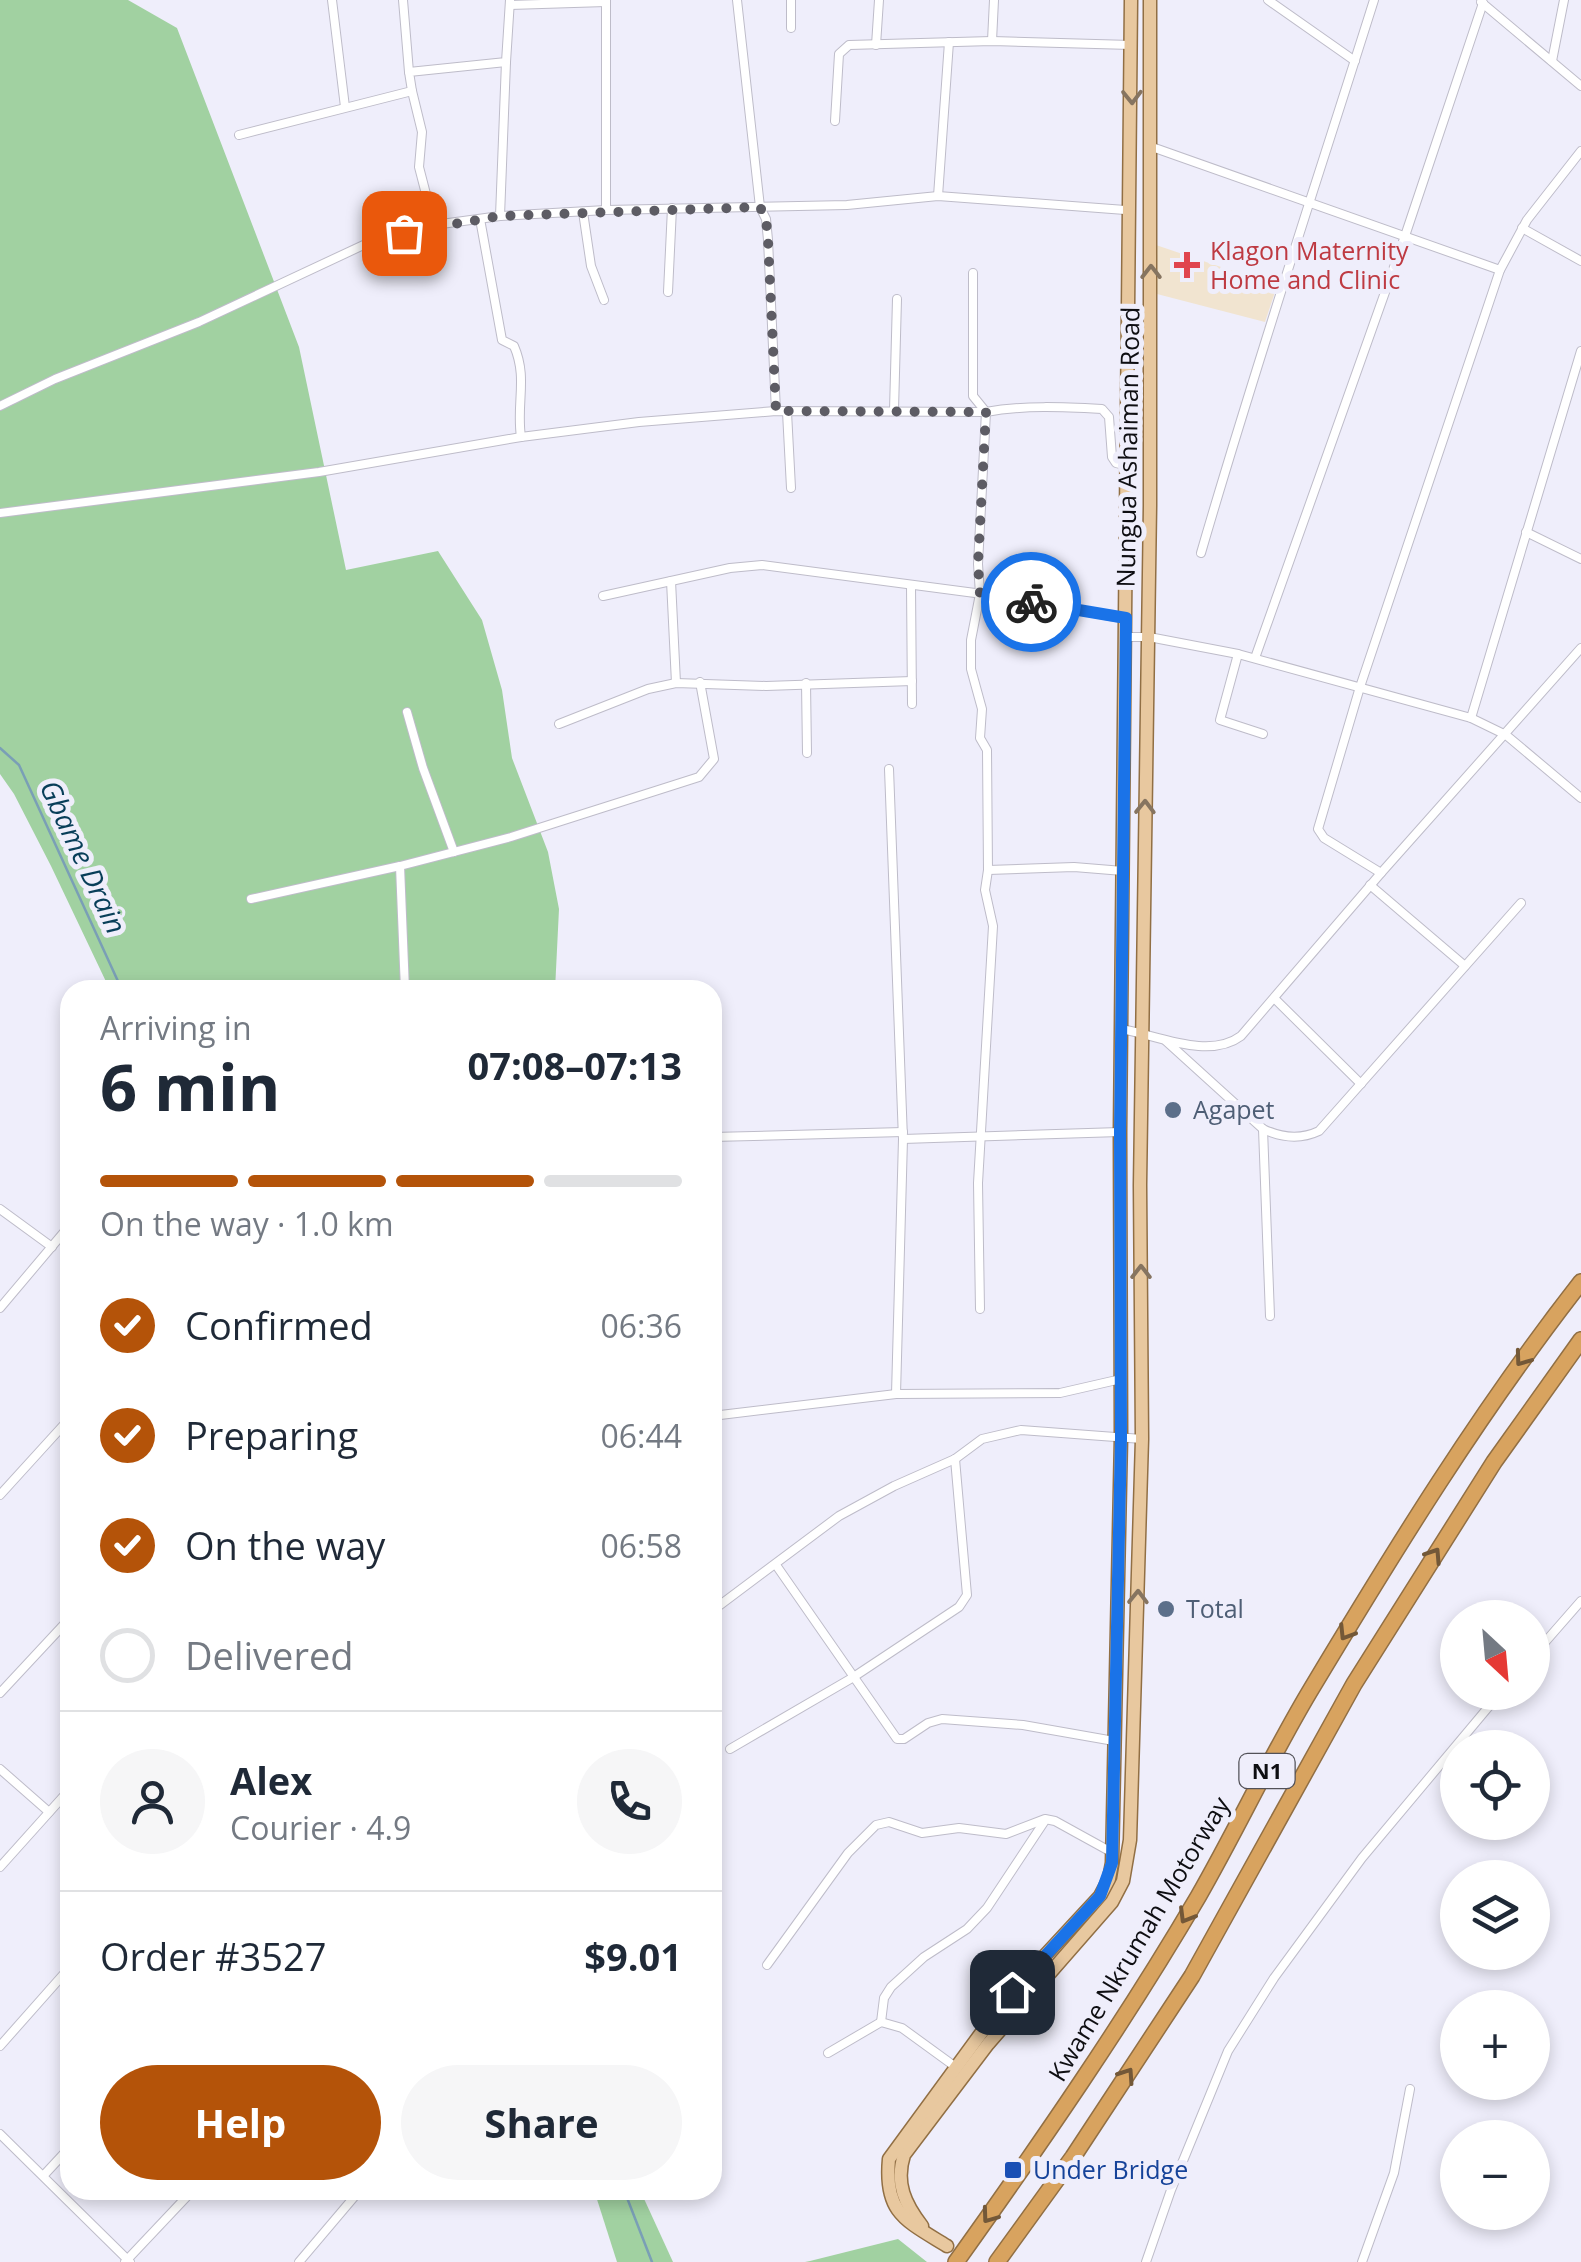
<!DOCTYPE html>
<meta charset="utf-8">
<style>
body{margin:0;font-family:"Open Sans",sans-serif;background:#f6f6f7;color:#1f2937;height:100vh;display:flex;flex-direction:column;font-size:38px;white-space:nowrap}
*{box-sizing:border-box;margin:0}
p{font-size:32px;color:#747a83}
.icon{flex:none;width:55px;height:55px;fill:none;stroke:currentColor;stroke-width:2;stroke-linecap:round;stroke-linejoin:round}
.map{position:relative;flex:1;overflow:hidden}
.details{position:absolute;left:60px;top:980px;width:662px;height:1220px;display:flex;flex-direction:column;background:#fff;border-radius:30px;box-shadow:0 5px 15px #0003}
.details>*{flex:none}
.needle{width:65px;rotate:154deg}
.buttons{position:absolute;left:1440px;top:1600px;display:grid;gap:20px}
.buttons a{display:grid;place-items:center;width:110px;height:110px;border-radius:50%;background:#fff;box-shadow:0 5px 15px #0003;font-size:50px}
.pin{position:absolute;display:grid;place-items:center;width:85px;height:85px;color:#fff;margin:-42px;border-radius:20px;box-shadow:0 5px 15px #0006}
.courier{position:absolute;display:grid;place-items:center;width:100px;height:100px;margin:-50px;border:8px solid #1a73e8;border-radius:50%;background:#fff;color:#222;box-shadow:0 2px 12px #0007}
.summary em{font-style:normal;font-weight:700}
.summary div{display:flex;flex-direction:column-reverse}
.summary{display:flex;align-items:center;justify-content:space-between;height:170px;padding:0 40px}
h1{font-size:65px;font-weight:700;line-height:75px}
.bar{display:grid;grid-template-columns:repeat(4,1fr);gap:15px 10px;align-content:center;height:120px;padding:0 40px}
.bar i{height:12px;border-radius:8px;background:#e0e1e3}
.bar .active{background:#b45309}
.bar p{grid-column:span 4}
.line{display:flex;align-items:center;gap:25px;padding:0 40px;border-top:2px solid #e0e1e3}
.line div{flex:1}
.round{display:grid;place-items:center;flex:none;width:105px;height:105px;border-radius:52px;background:#f6f6f7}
ol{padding:0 40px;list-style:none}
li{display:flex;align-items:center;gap:30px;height:110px}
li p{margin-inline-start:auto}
li .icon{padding:10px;border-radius:50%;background:#b45309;color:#fff;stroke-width:4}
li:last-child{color:#747a83}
li i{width:55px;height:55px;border:5px solid #e0e1e3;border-radius:50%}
.button{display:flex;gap:20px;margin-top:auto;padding:20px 40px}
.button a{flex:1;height:115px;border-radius:60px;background:#b45309;color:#fff;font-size:40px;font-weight:700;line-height:115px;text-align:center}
.button a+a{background:#f6f6f7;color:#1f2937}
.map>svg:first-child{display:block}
.medical{fill:#f1e4d0}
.green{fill:#a1d1a1}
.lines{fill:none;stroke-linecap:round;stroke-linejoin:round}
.stream{stroke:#7a9fb6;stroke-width:2.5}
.street-casing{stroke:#bebcc9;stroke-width:10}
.primary-casing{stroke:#916f44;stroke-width:15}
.highway-casing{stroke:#916f44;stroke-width:18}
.street{stroke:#fff;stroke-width:8}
.primary{stroke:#e8c89f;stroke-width:12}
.highway{stroke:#d8a35f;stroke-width:15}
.oneway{stroke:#867460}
.oneway2{stroke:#735838}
.done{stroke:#5d5c64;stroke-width:10;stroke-dasharray:0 18}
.route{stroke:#1a73e8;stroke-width:12}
.health-dot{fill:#e0444e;stroke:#efeefb;stroke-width:4}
.service-dot{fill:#5c6f8a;stroke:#efeefb;stroke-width:4}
.transit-dot{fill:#1a4fb4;stroke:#efeefb;stroke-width:4}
.labels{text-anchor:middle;stroke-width:10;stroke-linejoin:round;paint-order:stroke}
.shield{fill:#efeefb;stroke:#525158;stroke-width:2.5}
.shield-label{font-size:22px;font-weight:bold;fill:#0e0e12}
.health-label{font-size:25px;fill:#be3a42;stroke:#efeefb;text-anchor:start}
.street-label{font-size:25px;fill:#0e0e12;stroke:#efeefb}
.service-label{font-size:25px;fill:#4e5e75;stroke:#efeefb;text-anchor:start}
.transit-label{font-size:25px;fill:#164399;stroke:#efeefb;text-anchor:start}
.water-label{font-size:28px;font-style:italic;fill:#083e59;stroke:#efeefb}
</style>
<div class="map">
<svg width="1581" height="2262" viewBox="0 0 1581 2262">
<rect width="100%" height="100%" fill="#efeefb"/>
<path class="medical" d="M1156 245 1277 286 1265 322 1157 294Z"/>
<g class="green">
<path d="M0 0H128L177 28 299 347 346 570 438 551 482 620 502 690 512 758 548 852 559 909 555 990H110L51 866 14 794 0 774Z"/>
<path d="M594 2190H640L673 2262H617Z"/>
<path d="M898 2239 927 2262H805L810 2261Z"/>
</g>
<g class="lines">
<g class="stream">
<path d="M0 748 19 765 122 990"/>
<path d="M624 2190 652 2262"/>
</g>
<g class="street-casing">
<g id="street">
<path d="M332 0 345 107"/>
<path d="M403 0 409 72"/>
<path d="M606 0V210"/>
<path d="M737 0 760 207 766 219 768 240 776 411"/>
<path d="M791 0V28"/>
<path d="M1268 0 1355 61"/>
<path d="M1481 2 1581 86"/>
<path d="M510 5 606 2"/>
<path d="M992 41 994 0"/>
<path d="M876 45 879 0"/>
<path d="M1552 61 1564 0"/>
<path d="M412 91 422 132 419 167 434 225"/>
<path d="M835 121 839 54 849 45 992 41 1131 45"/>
<path d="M239 135 412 91 409 72 506 62 510 0"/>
<path d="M1152 147 1500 270"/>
<path d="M938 196 949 42"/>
<path d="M583 212 591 266 604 300"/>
<path d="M500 216 506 62"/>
<path d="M480 219 502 340 514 346C528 378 516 403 521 437"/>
<path d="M1522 228 1581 261"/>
<path d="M973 273V396L986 412 978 564 980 594 971 640V669L982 709 980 738 987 750 988 870 985 890 993 926 978 1183 980 1309"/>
<path d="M668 292 672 208"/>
<path d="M0 406 55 379 199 322 372 241 434 225 500 216 606 210 847 205 938 196 1125 210 1130 213"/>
<path d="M894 410 897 299"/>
<path d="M787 412 791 488"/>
<path d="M0 513 319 472 521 437 639 422 776 411 986 412C1024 405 1063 407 1102 409L1109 417 1112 457 1116 463 1128 466"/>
<path d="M1526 532 1581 559"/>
<path d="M1201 553C1255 367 1316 184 1374 0"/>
<path d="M671 581 676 683"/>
<path d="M911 586 912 704"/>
<path d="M603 596 730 568 762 565 1013 598 1126 619"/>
<path d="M1125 637H1149L1238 654 1471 718 1506 735 1581 798"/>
<path d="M1238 654 1220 720 1263 734"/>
<path d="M1255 658 1405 236 1483 3"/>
<path d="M806 683 807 753"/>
<path d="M407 712 423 768 454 852"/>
<path d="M1471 718 1581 351"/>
<path d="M559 724 648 689 676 683 766 686 912 681"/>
<path d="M889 769 903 1139 896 1394 1060 1393 1121 1379"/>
<path d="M988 870 1074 867 1123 871"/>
<path d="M1381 873 1324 838 1318 829 1360 687 1500 270 1527 220 1581 151"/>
<path d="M1370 885 1465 966"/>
<path d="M251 899 400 866"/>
<path d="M405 990 400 866 511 837 699 777 714 759 700 682"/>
<path d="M1275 999 1361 1084"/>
<path d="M1121 1029C1157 1035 1209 1060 1241 1036L1381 873 1581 648"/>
<path d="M1166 1041 1263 1129C1282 1138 1300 1140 1319 1131L1521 903"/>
<path d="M1263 1129 1270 1316"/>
<path d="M712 1137 903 1132"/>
<path d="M903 1139 1120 1132"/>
<path d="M0 1209 52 1247"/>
<path d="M0 1308 70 1225"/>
<path d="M712 1416 896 1394"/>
<path d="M712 1467 713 1468"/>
<path d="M0 1495 70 1418"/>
<path d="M776 1565 897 1739H904L928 1723 942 1719 1023 1725 1114 1741"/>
<path d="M712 1611 839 1516 894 1486 955 1459 982 1439 1021 1430 1142 1439"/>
<path d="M1532 1657 1581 1601"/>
<path d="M0 1693 70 1618"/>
<path d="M730 1749 852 1678 959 1607 967 1595 955 1459"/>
<path d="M0 1769 49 1812"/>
<path d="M0 1867 70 1789"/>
<path d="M767 1965 848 1853 876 1825 889 1822 922 1833 959 1828 1006 1834 1045 1819 1055 1821 1113 1853"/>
<path d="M881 2022 884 1998 891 1987 924 1957 967 1929 987 1908 1044 1822"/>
<path d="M0 2046 70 1967"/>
<path d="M828 2053 881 2022 902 2028 957 2068"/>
<path d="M0 2134 130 2262"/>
<path d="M44 2175 70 2147"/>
<path d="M125 2262 193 2190"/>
<path d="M299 2262 360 2190"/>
<path d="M1146 2262 1171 2190 1228 2051 1274 1978 1362 1858 1501 1692"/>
<path d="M1362 2262 1394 2173 1410 2089"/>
</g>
</g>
<g class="primary-casing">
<g id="primary">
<path d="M922 2226C905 2204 895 2183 904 2155L988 2044 1112 1902 1123 1881 1130 1840 1142 1439 1140 1185 1150 506V0"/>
<path d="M947 2246C905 2220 884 2213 889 2159L1012 1991 1100 1896 1109 1879 1112 1863 1121 1438 1120 1132 1131 0"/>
</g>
</g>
<g class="highway-casing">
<g id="highway">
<path d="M956 2262C1041 2143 1124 2023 1198 1897 1237 1829 1270 1758 1310 1691 1394 1551 1480 1411 1581 1282"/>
<path d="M997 2262 1073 2157 1192 1976 1354 1684 1494 1462 1581 1340"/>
</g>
</g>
<use href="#street" class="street"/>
<use href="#primary" class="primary"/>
<use href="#highway" class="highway"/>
</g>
<defs><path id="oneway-chevron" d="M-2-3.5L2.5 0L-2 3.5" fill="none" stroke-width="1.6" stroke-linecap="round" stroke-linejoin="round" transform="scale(2.5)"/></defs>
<g class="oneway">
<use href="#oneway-chevron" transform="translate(1132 97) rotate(89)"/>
<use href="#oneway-chevron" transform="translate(1151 272) rotate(-90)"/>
<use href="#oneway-chevron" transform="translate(1145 807) rotate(-89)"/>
<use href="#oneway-chevron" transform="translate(1141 1272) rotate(-90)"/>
<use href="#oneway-chevron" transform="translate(1138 1597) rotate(-89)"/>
</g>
<g class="oneway2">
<use href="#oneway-chevron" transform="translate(1522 1359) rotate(126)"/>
<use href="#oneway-chevron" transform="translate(1434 1555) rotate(-57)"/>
<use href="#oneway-chevron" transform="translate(1346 1633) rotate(122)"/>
<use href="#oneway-chevron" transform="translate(1186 1916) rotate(121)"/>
<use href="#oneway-chevron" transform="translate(1127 2075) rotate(-56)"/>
<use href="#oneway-chevron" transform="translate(989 2216) rotate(126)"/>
</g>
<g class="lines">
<path class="done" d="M404 233 500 216 760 207 766 219 768 240 776 411 986 412 978 564 980 594 1031 602"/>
<path class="route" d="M1012 1992 1100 1896 1112 1863 1121 1438 1120 1132 1126 618 1031 602"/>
</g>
<path class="health-dot" d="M1182 250h10v10h10v10h-10v10h-10v-10h-10v-10h10z"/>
<g class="service-dot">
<circle cx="1173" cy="1110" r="10"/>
<circle cx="1166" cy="1609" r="10"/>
</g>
<rect class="transit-dot" x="1003" y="2160" width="20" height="20" rx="5"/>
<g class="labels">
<rect class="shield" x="1239.5" y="1754" width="55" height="34" rx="8"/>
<g class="shield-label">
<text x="1267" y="1779">N1</text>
</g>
<g class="health-label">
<text x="1210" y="260">Klagon Maternity<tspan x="1210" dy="29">Home and Clinic</tspan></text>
</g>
<g class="street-label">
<text transform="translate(1128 447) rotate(-89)" y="9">Nungua Ashaiman Road</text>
<text transform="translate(1139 1939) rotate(-59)" y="9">Kwame Nkrumah Motorway</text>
</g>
<g class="service-label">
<text x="1193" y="1119">Agapet</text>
<text x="1186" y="1618">Total</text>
</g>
<g class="transit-label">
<text x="1033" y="2179">Under Bridge</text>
</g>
<g class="water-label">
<text transform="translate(83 857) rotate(65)" y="10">Gbame Drain</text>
</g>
</g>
</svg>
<div class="buttons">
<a><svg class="needle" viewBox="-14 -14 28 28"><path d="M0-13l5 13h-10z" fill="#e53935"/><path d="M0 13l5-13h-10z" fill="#747a83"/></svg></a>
<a><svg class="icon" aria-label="locate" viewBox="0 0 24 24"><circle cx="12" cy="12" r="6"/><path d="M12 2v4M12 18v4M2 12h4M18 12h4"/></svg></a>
<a><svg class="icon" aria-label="layers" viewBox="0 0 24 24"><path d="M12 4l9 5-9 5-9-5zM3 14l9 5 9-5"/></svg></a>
<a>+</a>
<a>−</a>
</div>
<div class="pin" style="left:404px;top:233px;background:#ea580c"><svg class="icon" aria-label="bag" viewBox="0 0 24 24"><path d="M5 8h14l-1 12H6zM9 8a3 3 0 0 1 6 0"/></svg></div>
<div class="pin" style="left:1012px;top:1992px;background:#1f2937"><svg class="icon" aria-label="home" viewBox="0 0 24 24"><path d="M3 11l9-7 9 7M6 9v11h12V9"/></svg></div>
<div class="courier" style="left:1031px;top:602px"><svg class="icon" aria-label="bike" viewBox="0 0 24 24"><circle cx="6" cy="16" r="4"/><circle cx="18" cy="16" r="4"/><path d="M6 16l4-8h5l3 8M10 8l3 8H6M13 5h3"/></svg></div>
<section class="details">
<div class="summary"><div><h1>6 min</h1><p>Arriving in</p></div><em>07:08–07:13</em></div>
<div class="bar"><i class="active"></i><i class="active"></i><i class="active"></i><i></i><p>On the way · 1.0 km</p></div>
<ol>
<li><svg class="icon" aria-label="check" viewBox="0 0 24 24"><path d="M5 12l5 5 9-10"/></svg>Confirmed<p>06:36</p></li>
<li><svg class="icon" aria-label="check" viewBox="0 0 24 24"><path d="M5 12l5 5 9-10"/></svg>Preparing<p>06:44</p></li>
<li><svg class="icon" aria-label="check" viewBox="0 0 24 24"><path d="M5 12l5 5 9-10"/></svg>On the way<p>06:58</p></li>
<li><i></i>Delivered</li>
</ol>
<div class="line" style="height:180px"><a class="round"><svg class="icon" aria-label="person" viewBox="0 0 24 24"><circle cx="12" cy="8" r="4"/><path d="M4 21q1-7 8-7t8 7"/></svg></a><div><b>Alex</b><p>Courier · 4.9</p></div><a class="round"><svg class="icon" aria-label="phone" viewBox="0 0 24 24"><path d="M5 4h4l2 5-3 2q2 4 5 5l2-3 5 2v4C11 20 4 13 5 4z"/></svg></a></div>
<div class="line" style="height:130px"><div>Order #3527</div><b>$9.01</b></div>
<div class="button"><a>Help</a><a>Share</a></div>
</section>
</div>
